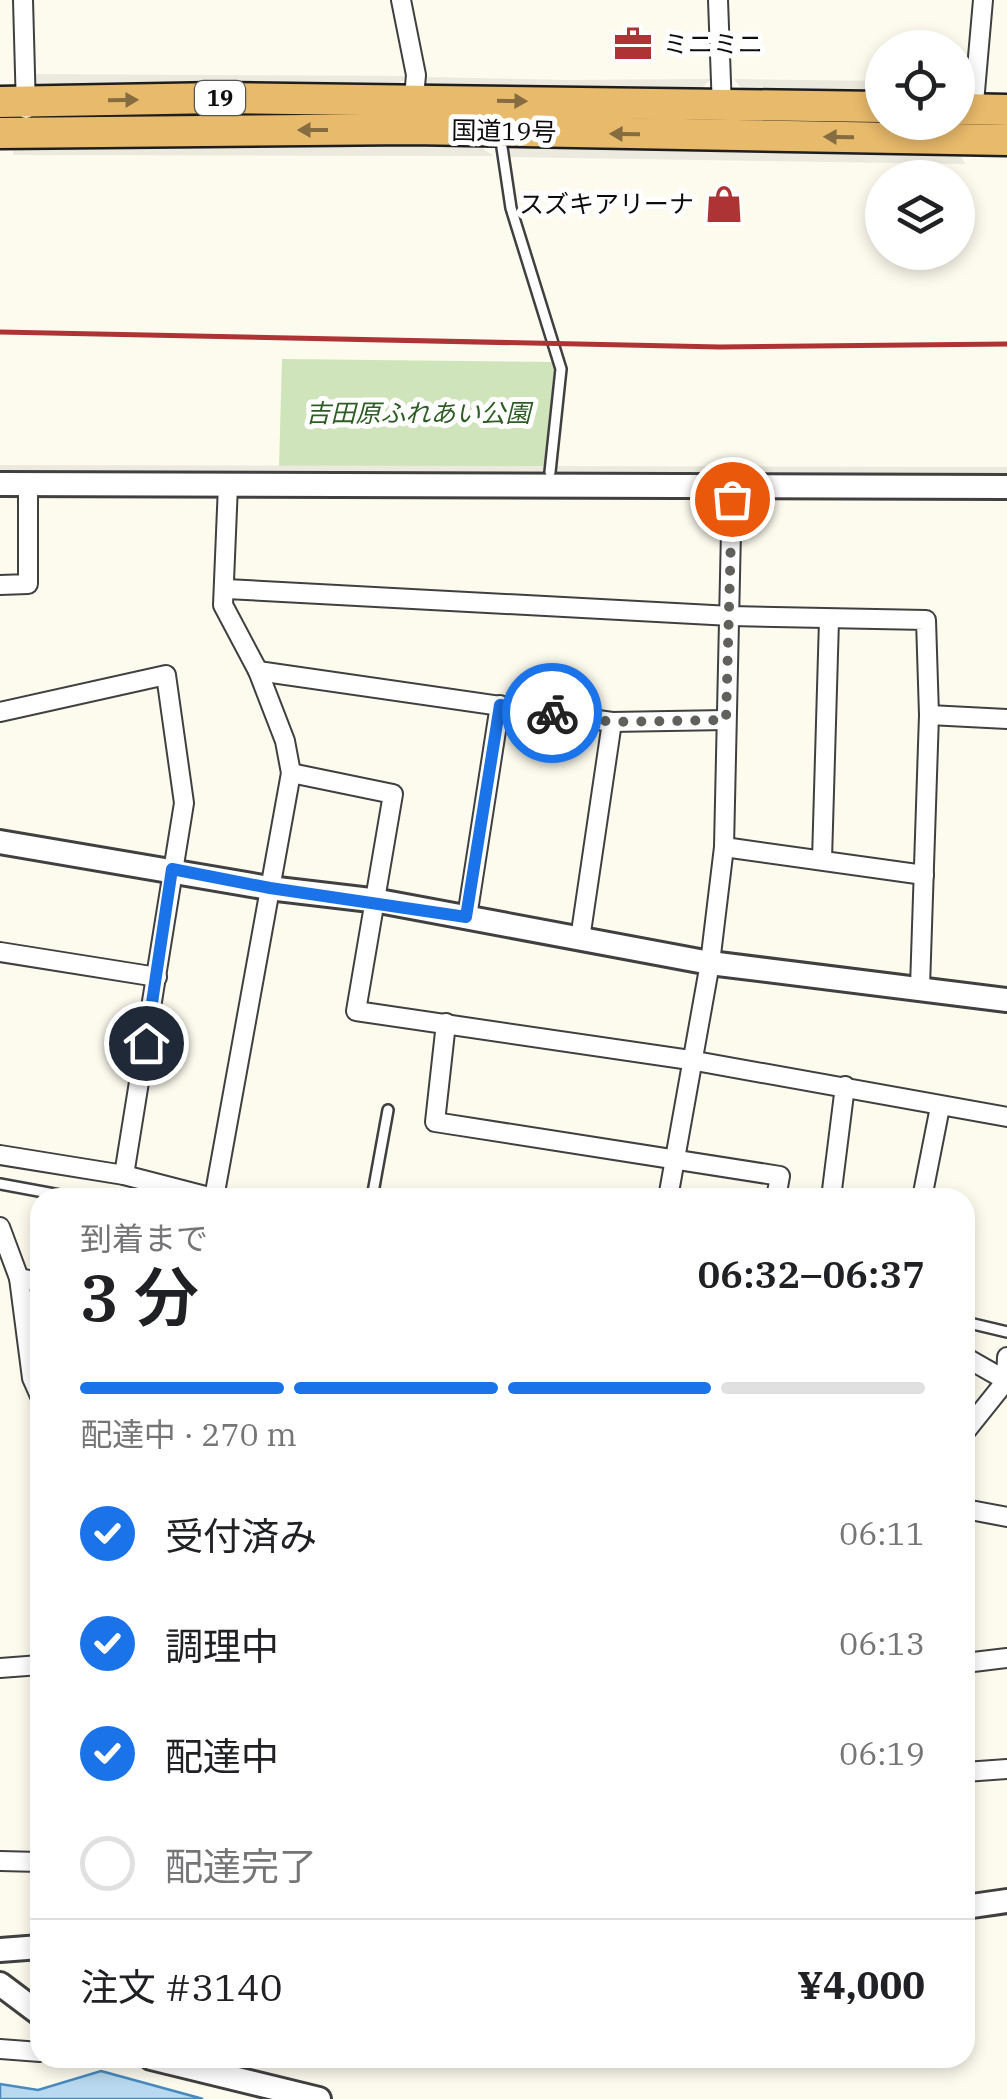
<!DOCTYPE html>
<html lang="ja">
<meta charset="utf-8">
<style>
body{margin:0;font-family:"IBM Plex Serif","Noto Sans JP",serif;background:#f6f6f6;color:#202124;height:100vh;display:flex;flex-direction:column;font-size:38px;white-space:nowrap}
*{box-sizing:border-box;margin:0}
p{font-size:32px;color:#757577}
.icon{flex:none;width:55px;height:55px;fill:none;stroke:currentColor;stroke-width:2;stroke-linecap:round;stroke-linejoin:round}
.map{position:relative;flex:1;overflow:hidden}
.sheet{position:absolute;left:30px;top:1188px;width:945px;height:880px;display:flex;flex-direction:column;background:#fff;border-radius:30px;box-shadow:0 5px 15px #0003}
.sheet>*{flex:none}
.tools{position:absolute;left:865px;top:30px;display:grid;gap:20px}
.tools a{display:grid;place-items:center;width:110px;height:110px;border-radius:50%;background:#fff;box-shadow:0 5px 15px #0003;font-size:50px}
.pin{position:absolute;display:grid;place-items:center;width:85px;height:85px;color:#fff;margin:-42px;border:5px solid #fff;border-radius:50%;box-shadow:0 2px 10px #0007}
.courier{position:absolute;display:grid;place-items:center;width:100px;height:100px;margin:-50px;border:8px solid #1a73e8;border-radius:50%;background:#fff;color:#222;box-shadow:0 2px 12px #0007}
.summary em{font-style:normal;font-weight:600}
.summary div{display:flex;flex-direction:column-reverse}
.summary{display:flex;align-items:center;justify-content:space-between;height:170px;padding:0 50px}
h1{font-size:65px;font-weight:600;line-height:75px}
.bar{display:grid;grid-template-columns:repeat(4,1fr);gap:15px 10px;align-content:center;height:120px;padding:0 50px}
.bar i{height:12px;border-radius:8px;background:#e0e0e0}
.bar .current{background:#1a73e8}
.bar p{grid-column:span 4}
.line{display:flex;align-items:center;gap:25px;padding:0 50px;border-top:2px solid #e0e0e0}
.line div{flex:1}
ol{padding:0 50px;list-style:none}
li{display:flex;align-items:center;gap:30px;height:110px}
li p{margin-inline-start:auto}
li .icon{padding:10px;border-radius:50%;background:#1a73e8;color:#fff;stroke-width:4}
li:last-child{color:#757577}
li i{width:55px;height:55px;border:5px solid #e0e0e0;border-radius:50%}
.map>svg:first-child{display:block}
.green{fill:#cfe4bb}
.plaza{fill:#ece9de}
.water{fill:#b8d9ef;stroke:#478abf;stroke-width:2.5}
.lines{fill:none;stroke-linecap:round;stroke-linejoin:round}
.service-casing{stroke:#404040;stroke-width:14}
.minor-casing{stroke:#404040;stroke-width:22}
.tertiary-casing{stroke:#404040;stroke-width:28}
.trunk-casing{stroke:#1e1e1e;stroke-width:35}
.service{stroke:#fff;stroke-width:9}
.minor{stroke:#fff;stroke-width:18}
.tertiary{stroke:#fff;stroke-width:22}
.trunk{stroke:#e8ba6b;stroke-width:30}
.rail{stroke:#ae3335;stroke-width:5}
.oneway{fill:#856c41}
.done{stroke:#61605c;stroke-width:10;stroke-dasharray:0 18}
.route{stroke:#1a73e8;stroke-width:12}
.labels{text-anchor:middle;stroke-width:10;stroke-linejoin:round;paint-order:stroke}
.shield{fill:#fff;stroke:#565656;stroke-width:2.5}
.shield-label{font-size:22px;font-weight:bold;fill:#0d0d0d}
.poi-label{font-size:25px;fill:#0d0d0d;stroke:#fff;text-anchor:start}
.street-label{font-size:25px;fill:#0d0d0d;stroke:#fff}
.park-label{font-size:25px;font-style:italic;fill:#2e5d24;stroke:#fff}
</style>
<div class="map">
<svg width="1007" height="2099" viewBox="0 0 1007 2099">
<rect width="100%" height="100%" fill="#fdfbee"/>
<path class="green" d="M282 359 555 362 544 466 279 467Z"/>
<g class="plaza">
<path d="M32 74 409 76 396 86 158 83 46 93 33 86Z"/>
<path d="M422 77 567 80 711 79 698 92 428 88Z"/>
<path d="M734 79 882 81V95L744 92Z"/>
<path d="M476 143 493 156 13 155V145Z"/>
<path d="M512 144 960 154 965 164 506 157 505 148Z"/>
<path d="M0 465 1007 467V478L0 474Z"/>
</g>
<path class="water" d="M101 2071 196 2097 203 2099H0V2084L38 2090Z"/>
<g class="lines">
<g class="service-casing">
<g id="service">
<path d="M500 134 511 208 561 369 550 472"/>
<path d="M0 1184 76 1198"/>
<path d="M372 1198 388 1110"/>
<path d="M965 1322 1007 1332"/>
</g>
</g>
<g class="minor-casing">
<g id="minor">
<path d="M23 0 26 109"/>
<path d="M401 0 416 75 413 108"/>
<path d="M718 0 722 109"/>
<path d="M973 114 983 0"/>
<path d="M0 585 28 584V484"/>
<path d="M226 589 731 616 926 620 929 715 920 987"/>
<path d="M258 671 612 722 726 720"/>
<path d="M0 712 166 675 184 803 124 1175"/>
<path d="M929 715 1007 719"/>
<path d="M291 773 393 794 356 1011 690 1060 1007 1117"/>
<path d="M724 847 924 875"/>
<path d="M822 860 829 620"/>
<path d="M467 917 500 705"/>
<path d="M580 939 612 722"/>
<path d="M0 952 157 977"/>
<path d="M446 1023 435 1122 780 1176 776 1198"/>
<path d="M0 1155 124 1175 213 1198"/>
<path d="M214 1198 291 773 285 741 258 671 223 605 228 485"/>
<path d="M668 1198 710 963 724 847 732 486"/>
<path d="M831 1198 845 1086"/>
<path d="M922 1198 940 1107"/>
<path d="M0 1227 19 1278 32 1378 40 1396"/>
<path d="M19 1278 40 1282"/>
<path d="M965 1357 1007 1381"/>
<path d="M965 1432 1006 1381 1007 1357"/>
<path d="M965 1509 1007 1517"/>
<path d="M965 1663 1007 1658"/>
<path d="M0 1668 40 1665"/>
<path d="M965 1772 1007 1769"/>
<path d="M0 1861 40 1862"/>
<path d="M0 2049 40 2052"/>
</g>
</g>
<g class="tertiary-casing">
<g id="tertiary">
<path d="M0 484 1007 487"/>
<path d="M0 842 269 888 379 901 710 963 1007 1000"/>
<path d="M965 1907 1007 1901"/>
<path d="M0 1950 40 1947"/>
<path d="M0 1984 40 2014"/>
<path d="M151 2058 319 2099"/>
</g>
</g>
<g class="trunk-casing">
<g id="trunk">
<path d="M0 102 219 98 882 107"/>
<path d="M958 109 1007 110"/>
<path d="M0 133 411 129 1007 140"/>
</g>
</g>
<use href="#service" class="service"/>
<use href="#minor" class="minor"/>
<use href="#tertiary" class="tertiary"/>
<use href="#trunk" class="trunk"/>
<path class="rail" d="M0 332 720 347 1007 344"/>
</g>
<defs><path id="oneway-solid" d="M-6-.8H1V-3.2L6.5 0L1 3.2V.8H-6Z" transform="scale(2.5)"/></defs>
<g class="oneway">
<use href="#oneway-solid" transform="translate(123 100) rotate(-1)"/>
<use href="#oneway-solid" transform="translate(512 101) rotate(1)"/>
<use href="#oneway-solid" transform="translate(313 130) rotate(180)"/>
<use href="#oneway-solid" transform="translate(625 134) rotate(-179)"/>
<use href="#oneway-solid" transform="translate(839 137) rotate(-179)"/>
</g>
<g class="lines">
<path class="done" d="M552 713 612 722 726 720 732 499"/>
<path class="route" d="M146 1043 172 869 270 888 466 917 500 705 552 713"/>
</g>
<defs>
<g id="office-bare" transform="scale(3)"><path d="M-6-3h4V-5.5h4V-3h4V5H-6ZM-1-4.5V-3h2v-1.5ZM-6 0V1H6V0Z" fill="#ae3335" stroke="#fff" stroke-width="2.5" paint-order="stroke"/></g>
<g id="shop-bare" transform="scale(3)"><path d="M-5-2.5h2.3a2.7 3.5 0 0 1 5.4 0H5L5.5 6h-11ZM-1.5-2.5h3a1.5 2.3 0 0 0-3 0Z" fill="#ae3335" stroke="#fff" stroke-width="2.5" paint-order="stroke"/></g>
</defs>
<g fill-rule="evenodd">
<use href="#office-bare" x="633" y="44"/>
<use href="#shop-bare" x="724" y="204"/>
</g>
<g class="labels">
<rect class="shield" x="195" y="81" width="50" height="34" rx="8"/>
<g class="shield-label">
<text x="220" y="106">19</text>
</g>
<g class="poi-label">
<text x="663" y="53">ミニミニ</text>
<text x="694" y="213" text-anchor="end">スズキアリーナ</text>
</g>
<g class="street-label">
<text transform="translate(504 131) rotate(1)" y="9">国道19号</text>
</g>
<g class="park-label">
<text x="418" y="422">吉田原ふれあい公園</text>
</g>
</g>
</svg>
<div class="tools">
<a><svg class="icon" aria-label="locate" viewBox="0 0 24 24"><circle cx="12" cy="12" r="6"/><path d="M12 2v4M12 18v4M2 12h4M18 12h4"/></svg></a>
<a><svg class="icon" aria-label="layers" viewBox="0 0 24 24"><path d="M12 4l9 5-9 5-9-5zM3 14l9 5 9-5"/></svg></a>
</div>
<div class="pin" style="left:732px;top:499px;background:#ea580c"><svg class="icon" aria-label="bag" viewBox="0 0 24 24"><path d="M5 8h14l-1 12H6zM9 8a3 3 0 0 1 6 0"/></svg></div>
<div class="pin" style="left:146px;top:1043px;background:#1f2937"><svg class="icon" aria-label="home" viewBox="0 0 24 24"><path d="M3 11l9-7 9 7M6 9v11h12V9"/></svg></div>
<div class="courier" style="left:552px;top:713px"><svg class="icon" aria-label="bike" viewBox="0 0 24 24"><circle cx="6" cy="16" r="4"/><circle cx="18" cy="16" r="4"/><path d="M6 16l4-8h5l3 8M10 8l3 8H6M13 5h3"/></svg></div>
<section class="sheet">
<div class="summary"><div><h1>3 分</h1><p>到着まで</p></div><em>06:32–06:37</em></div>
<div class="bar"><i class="current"></i><i class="current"></i><i class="current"></i><i></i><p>配達中 · 270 m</p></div>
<ol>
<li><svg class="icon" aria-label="check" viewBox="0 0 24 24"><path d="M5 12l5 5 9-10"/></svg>受付済み<p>06:11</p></li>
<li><svg class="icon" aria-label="check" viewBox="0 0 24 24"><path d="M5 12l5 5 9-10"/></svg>調理中<p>06:13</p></li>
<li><svg class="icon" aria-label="check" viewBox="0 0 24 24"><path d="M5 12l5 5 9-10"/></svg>配達中<p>06:19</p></li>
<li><i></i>配達完了</li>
</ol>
<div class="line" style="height:130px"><div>注文 #3140</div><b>¥4,000</b></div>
</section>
</div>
